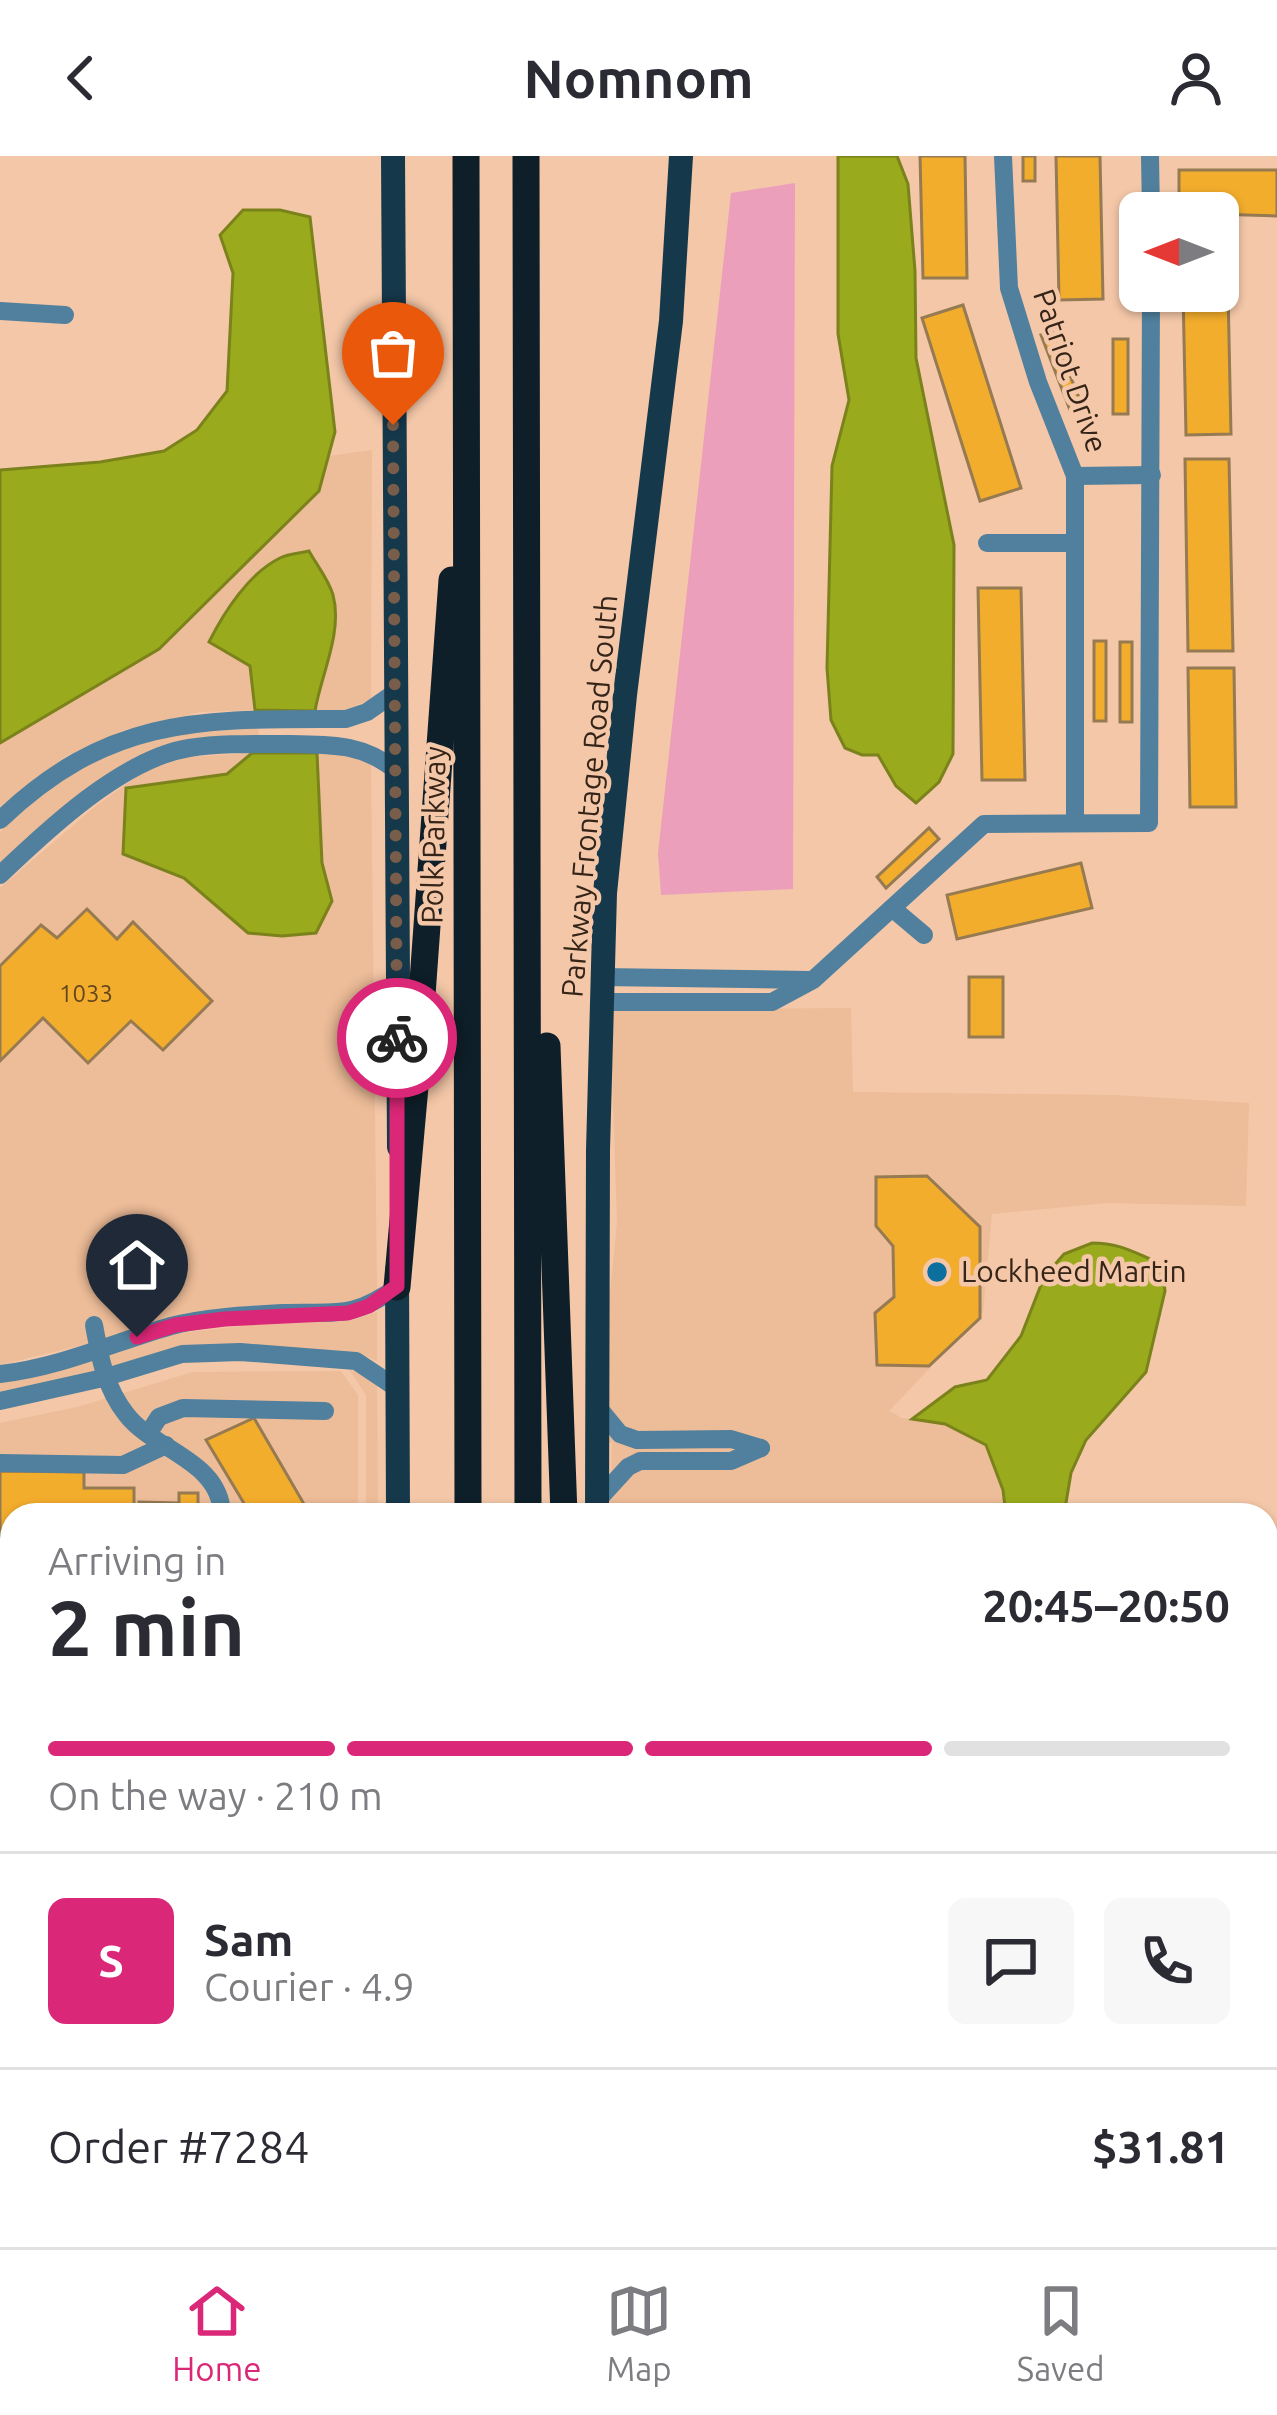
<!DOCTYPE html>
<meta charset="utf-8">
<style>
body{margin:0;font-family:Ubuntu,sans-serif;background:#f7f7f7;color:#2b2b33;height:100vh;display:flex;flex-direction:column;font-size:45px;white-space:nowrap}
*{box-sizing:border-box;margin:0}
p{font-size:39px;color:#7c7c81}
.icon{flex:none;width:66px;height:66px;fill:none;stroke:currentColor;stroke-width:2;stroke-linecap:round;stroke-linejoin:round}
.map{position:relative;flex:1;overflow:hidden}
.side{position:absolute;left:0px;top:1347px;width:1278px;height:744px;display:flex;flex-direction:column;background:#fff;border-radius:36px 36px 0 0;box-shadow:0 3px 9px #0004}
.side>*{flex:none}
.needle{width:78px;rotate:270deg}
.controls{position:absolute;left:1119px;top:36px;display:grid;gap:24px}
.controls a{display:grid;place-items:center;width:120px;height:120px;border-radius:18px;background:#fff;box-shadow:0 3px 9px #0004;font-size:60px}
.pin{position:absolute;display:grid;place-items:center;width:102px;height:102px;color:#fff;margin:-123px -51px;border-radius:50% 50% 50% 0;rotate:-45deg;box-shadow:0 0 12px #0007}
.pin .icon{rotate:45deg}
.courier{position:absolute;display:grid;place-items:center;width:120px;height:120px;margin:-60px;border:9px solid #db2777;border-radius:50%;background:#fff;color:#222;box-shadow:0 3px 15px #0007}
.headline em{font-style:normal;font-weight:700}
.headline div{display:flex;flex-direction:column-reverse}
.headline{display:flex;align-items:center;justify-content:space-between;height:204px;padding:0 48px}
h1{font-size:78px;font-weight:700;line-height:90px}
.bar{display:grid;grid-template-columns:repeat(4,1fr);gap:18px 12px;align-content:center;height:144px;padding:0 48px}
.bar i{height:15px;border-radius:9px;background:#e1e1e2}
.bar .current{background:#db2777}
.bar p{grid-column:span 4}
.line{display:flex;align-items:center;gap:30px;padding:0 48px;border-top:3px solid #e1e1e2}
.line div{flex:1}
.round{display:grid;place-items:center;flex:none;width:126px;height:126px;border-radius:18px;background:#f7f7f7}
header{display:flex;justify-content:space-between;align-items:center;height:156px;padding:0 48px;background:#fff;font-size:54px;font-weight:700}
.menu{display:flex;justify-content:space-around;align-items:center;height:168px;border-top:3px solid #e1e1e2;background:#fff;font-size:33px;color:#7c7c81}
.menu a{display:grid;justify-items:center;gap:6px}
.menu .current{color:#db2777}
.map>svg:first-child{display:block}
.built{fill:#edbc98}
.green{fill:#eb9fba}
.water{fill:#99aa1c;stroke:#7b821b;stroke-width:3}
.building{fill:#f3ad2d;stroke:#957a52;stroke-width:3}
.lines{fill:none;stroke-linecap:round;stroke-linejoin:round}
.minor{stroke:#50809d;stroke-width:18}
.major{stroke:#16384b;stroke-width:24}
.highway{stroke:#0e1f29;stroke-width:27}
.done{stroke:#785d4a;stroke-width:12;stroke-dasharray:0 21.6}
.route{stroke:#db2777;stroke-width:15}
.poi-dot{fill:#0d6f9d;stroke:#f4c7a8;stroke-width:4.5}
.labels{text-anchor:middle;stroke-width:9;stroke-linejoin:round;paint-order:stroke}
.number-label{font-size:24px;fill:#64461d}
.street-label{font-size:30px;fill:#352418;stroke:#f4c7a8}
.poi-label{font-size:30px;fill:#352418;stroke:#f4c7a8;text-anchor:start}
</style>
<header><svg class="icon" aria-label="back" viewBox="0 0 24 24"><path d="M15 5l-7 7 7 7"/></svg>Nomnom<svg class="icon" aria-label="person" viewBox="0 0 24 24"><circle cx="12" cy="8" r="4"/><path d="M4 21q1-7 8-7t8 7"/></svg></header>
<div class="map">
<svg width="1277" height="2091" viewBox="0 0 1277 2091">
<rect width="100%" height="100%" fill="#f4c7a8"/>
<g class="built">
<path d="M372 294 371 543 344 555H315L320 519 250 510 255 554 200 556 124 574 66 600 0 651V587L159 493 319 335 329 300Z"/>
<path d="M258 572 259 579 183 584 134 601 84 636 0 707V676L43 638 76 615 112 597 169 578Z"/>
<path d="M252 597 227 618 126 632 123 698 184 722 248 777 332 745 322 707 317 597 353 599 371 607 377 1134 346 1148 95 1186 0 1209V732L97 649 145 615 187 601Z"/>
<path d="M851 852 853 936 1115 939 1249 947 1246 1050 1106 1047 992 1058 983 1156 889 1255 902 1262 945 1268 986 1289 1003 1334 1006 1359H610L612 1287H607V1168L617 1066 610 854Z"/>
<path d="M377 1156V1205L357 1196 333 1194 182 1189 100 1214 0 1237V1226L102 1202 178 1177 283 1166 348 1165Z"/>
<path d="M349 1213 377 1227 378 1359H366V1239Z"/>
<path d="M341 1215 358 1239V1359H12V2079H222L0 2085V1267L77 1251 193 1216Z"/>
<path d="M331 2081 330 2091H55L325 2084Z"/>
</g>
<path class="green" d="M795 27 793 733 661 739 658 697 731 37Z"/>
<g class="water">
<path d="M838 0H897L908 28 915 115 916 202 954 389 953 598 939 626 916 647 896 630 878 599H862L845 592 831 564 827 512 832 310 849 244 838 178Z"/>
<path d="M243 54H280L310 61 335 276 319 335 159 493 0 587V314L100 306 164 295 197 274 227 235 233 117 220 79Z"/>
<path d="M309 395C316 408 329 424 333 439 343 476 321 519 315 555L255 554 250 510 209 486C224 456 249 417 280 402 288 398 301 397 309 395Z"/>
<path d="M252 597H317L322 707 332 745 316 777 282 780 248 777 184 722 123 698 126 632 227 618Z"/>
<path d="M1092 1087C1122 1087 1136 1098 1162 1108L1165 1135 1146 1216 1086 1284 1071 1317 1064 1359H1006L1003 1334 986 1289 945 1268 912 1263 955 1231 987 1224 1021 1180 1044 1121 1064 1098Z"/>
<path d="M1277 1560V1706L1266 1707V1565Z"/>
</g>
<g class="building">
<path d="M920 0H965L967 122H923Z"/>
<rect x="1023" y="0" width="12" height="25"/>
<path d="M1056 0H1100L1103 143 1059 144Z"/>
<path d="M1179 14H1277V60L1179 57Z"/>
<path d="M1227 86 1231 278 1186 279 1183 135H1218V87Z"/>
<path d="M963 149 1021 332 980 345 922 162Z"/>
<path d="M1052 175 1082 249 1070 254 1041 179Z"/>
<rect x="1113" y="183" width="15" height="75"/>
<path d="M1185 303H1229L1233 495H1188Z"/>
<path d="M978 432H1021L1025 624H982Z"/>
<rect x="1094" y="485" width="12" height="80"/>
<rect x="1120" y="486" width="12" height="80"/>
<path d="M1188 512H1234L1236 651H1190Z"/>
<path d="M929 672 939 683 886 732 877 721Z"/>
<path d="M1081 707 1092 752 957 783 947 739Z"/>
<path d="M87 753 117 783 133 766 212 845 163 894 131 865 88 907 43 862 0 905V810L41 769 57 782Z"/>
<rect x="969" y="821" width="34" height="60"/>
<path d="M927 1020 980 1071V1162L929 1210 877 1209 875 1157 894 1141 893 1090 876 1070V1021Z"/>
<path d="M254 1262 304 1348 280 1359H251L206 1284Z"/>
<path d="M0 1315 84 1316V1332H134V1359H12V1501L0 1500Z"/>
<path d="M179 1337H198V1359H139V1346L179 1347Z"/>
</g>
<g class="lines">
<g class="minor">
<path d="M1003 0 1009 132 1038 226 1075 320V667"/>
<path d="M1150 0 1151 57"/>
<path d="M0 155 65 159"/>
<path d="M1075 320 1152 319"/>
<path d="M987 387H1075"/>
<path d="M0 664C111 558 203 563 346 563L367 556 393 538"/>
<path d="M0 719C47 674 122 603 189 592 222 587 256 588 290 588 331 589 361 587 394 613"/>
<path d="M892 752 924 779"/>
<path d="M601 821 809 824"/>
<path d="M601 846H772L813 824 984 668 1149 667 1151 135"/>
<path d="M94 1169C100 1202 105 1231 126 1258 154 1295 221 1304 222 1359"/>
<path d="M0 1218C58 1212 115 1186 171 1170 205 1161 247 1159 283 1157 335 1155 351 1164 397 1131"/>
<path d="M0 1245 103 1222 182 1198 240 1196 356 1205 398 1233"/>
<path d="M597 1250 620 1278 637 1284 731 1283 761 1292"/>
<path d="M148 1278 159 1261 183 1252 325 1255"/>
<path d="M0 1307 123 1309 166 1289"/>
<path d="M597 1345 628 1311 640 1305H731L761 1292"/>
<path d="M0 1527 12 1526"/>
<path d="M0 1945 2 1925"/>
</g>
<g class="major">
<path d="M393 0 399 991"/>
<path d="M397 1115 398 1359"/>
<path d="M597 1359 598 994 605 737 625 539 671 165 681 0"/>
<path d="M632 2079V2091"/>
<path d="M346 2091V2079"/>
<path d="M368 2091V2079"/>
</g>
<g class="highway">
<path d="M466 0 468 1359"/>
<path d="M526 0 528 1359"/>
<path d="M547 890 564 1359"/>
<path d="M397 1131 417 908 452 424"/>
<path d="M468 2079V2091"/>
<path d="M524 2079V2091"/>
</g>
</g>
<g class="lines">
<path class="done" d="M393 269 397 882"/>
<path class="route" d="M137 1181 176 1169 225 1163 348 1157 369 1150 397 1130V882"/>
</g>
<circle class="poi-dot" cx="937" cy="1116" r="12"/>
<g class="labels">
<g class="number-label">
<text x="86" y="846">1033</text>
</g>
<g class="street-label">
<text transform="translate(1070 215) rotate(71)" y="10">Patriot Drive</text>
<text transform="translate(590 640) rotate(-85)" y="10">Parkway Frontage Road South</text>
<text transform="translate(434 679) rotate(-89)" y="10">Polk Parkway</text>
</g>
<g class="poi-label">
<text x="961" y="1126">Lockheed Martin</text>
</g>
</g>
</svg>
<div class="controls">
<a><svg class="needle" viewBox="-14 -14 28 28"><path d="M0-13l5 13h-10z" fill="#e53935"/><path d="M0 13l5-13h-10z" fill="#7c7c81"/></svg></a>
</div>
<div class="pin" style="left:393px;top:269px;background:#ea580c"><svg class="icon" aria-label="bag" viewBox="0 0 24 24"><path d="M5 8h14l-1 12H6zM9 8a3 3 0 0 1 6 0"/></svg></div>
<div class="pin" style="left:137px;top:1181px;background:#1f2937"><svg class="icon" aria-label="home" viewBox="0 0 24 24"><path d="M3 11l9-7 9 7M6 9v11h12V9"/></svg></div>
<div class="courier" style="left:397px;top:882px"><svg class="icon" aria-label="bike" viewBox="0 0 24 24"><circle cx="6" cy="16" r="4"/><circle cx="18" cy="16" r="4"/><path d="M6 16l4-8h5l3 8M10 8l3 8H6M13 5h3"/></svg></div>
<section class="side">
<div class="headline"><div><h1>2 min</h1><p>Arriving in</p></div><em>20:45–20:50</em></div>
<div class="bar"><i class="current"></i><i class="current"></i><i class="current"></i><i></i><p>On the way · 210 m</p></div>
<div class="line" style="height:216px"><b class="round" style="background:#db2777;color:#fff">S</b><div><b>Sam</b><p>Courier · 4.9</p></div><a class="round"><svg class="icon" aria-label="chat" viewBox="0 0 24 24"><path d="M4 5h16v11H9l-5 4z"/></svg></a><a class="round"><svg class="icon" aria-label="phone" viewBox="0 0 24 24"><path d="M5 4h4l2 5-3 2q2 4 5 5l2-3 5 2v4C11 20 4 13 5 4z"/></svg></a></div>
<div class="line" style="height:156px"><div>Order #7284</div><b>$31.81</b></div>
</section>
</div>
<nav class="menu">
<a class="current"><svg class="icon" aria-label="home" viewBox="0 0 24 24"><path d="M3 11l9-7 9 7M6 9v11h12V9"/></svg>Home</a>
<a><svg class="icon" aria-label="map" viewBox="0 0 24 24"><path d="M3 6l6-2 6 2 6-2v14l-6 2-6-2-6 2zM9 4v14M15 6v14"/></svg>Map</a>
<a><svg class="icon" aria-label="saved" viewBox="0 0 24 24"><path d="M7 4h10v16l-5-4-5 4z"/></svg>Saved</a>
</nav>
